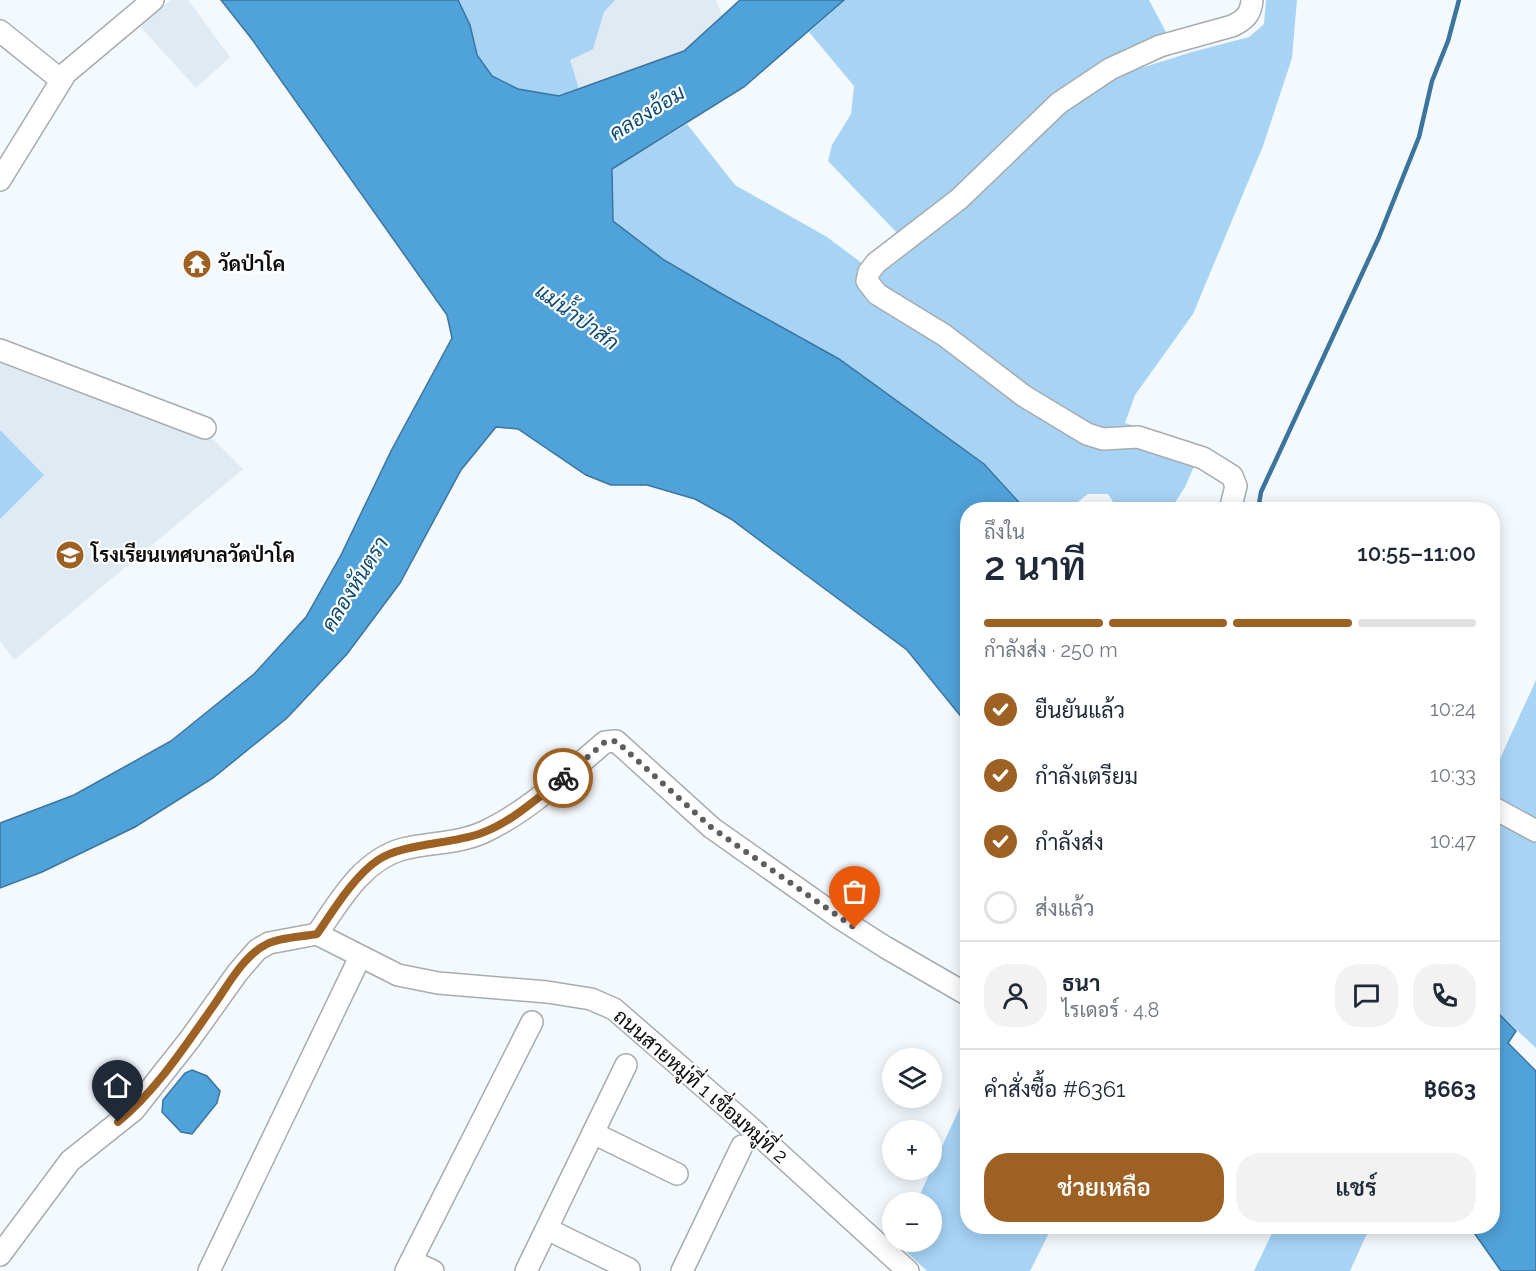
<!DOCTYPE html>
<html lang="th">
<meta charset="utf-8">
<style>
body{margin:0;font-family:Raleway,Sarabun,sans-serif;background:#f2f2f3;color:#1f2937;height:100vh;display:flex;flex-direction:column;font-size:22px;white-space:nowrap}
*{box-sizing:border-box;margin:0}
p{font-size:20px;color:#747a83}
.icon{flex:none;width:33px;height:33px;fill:none;stroke:currentColor;stroke-width:2;stroke-linecap:round;stroke-linejoin:round}
.map{position:relative;flex:1;overflow:hidden}
.sheet{position:absolute;left:960px;top:502px;width:540px;height:732px;display:flex;flex-direction:column;background:#fff;border-radius:24px;box-shadow:0 3px 15px #0003}
.sheet>*{flex:none}
.controls{position:absolute;left:882px;top:1048px;display:grid;gap:12px}
.controls a{display:grid;place-items:center;width:60px;height:60px;border-radius:50%;background:#fff;box-shadow:0 3px 15px #0003;font-size:30px}
.pin{position:absolute;display:grid;place-items:center;width:51px;height:51px;color:#fff;margin:-62px -26px;border-radius:50% 50% 50% 0;rotate:-45deg;box-shadow:0 0 6px #0007}
.pin .icon{rotate:45deg}
.courier{position:absolute;display:grid;place-items:center;width:60px;height:60px;margin:-30px;border:4px solid #9d6124;border-radius:50%;background:#fff;color:#222;box-shadow:0 2px 8px #0007}
.overview em{font-style:normal;font-weight:600}
.overview div{display:flex;flex-direction:column-reverse}
.overview{display:flex;align-items:center;justify-content:space-between;height:102px;padding:0 24px}
h1{font-size:39px;font-weight:600;line-height:45px}
.bar{display:grid;grid-template-columns:repeat(4,1fr);gap:9px 6px;align-content:center;height:72px;padding:0 24px}
.bar i{height:8px;border-radius:4px;background:#e0e1e3}
.bar .on{background:#9d6124}
.bar p{grid-column:span 4}
.line{display:flex;align-items:center;gap:15px;padding:0 24px;border-top:2px solid #e0e1e3}
.line div{flex:1}
.round{display:grid;place-items:center;flex:none;width:63px;height:63px;border-radius:24px;background:#f2f2f3}
ol{padding:0 24px;list-style:none}
li{display:flex;align-items:center;gap:18px;height:66px}
li p{margin-inline-start:auto}
li .icon{padding:6px;border-radius:50%;background:#9d6124;color:#fff;stroke-width:4}
li:last-child{color:#747a83}
li i{width:33px;height:33px;border:3px solid #e0e1e3;border-radius:50%}
.cta{display:flex;gap:12px;margin-top:auto;padding:12px 24px}
.cta a{flex:1;height:69px;border-radius:24px;background:#9d6124;color:#fff;font-size:24px;font-weight:600;line-height:69px;text-align:center}
.cta a+a{background:#f2f2f3;color:#1f2937}
.map>svg:first-child{display:block}
.built{fill:#e0eaf3}
.green{fill:#a7d3f5}
.water{fill:#50a2db;stroke:#3b759d;stroke-width:1.5}
.lines{fill:none;stroke-linecap:round;stroke-linejoin:round}
.stream{stroke:#3b759d;stroke-width:4.5}
.minor-casing{stroke:#a7acaf;stroke-width:24}
.minor{stroke:#fff;stroke-width:21}
.done{stroke:#5c5f61;stroke-width:6;stroke-dasharray:0 10.8}
.route{stroke:#9d6124;stroke-width:8}
.labels{text-anchor:middle;stroke-width:4.5;stroke-linejoin:round;paint-order:stroke}
.poi-label{font-size:20px;font-weight:bold;fill:#0a0c0d;stroke:#fff;text-anchor:start}
.street-label{font-size:20px;fill:#0a0c0d;stroke:#fff}
.water-label{font-size:21px;font-style:italic;fill:#0c4b72;stroke:#fff}
</style>
<div class="map">
<svg width="1536" height="1271" viewBox="0 0 1536 1271">
<rect width="100%" height="100%" fill="#f4f9fd"/>
<g class="built">
<path d="M171 0H188L230 57 196 88 140 26Z"/>
<path d="M458 0H716L722 16 684 51 559 96 470 25Z"/>
<path d="M0 360 214 440 243 469 14 660 0 641Z"/>
</g>
<g class="green">
<path d="M458 0H615L604 12 593 49 570 60 579 89 559 96 518 89 492 76 477 55 470 25Z"/>
<path d="M844 0H1149L1167 34 1111 65 949 201 900 236 828 161 832 145 851 114 854 86 809 32Z"/>
<path d="M1266 0H1297L1292 58 1263 146 1193 314 1135 395 1125 423 1202 448 1185 487 1170 510H1118L1108 494H1088L1067 510H1026L984 464 839 359 722 294 664 260 613 221 612 169 687 124 735 185 827 237 879 276 955 215 1063 110 1116 76 1192 52 1249 37 1264 24Z"/>
<path d="M0 430 44 475 0 519Z"/>
<path d="M1536 680V1048L1493 1008V774Z"/>
<path d="M967 1092 968 1227H1052L1030 1271H927L897 1243 932 1242V1203H916Z"/>
<path d="M1275 1227H1366L1369 1229 1350 1271H1254Z"/>
</g>
<g class="water">
<path d="M221 0H458L470 25 477 55 492 76 518 89 559 96 684 51 740 0H844L744 87 612 169 613 221 664 260 722 294 839 359 984 464 1026 510H968L967 724 907 650 731 519 695 499 647 485H611L586 475 518 429 496 427 461 470 400 583 347 654 287 718 213 778 135 827 42 872 0 888V823L74 795 171 741 254 674 306 617 341 555 391 451 452 338 447 315 251 38Z"/>
<path d="M1493 1008 1516 1031 1508 1043 1536 1071V1271H1501L1470 1227H1492Z"/>
<path d="M192 1070 207 1076 220 1091 217 1103 192 1134 181 1132 162 1112 163 1100 185 1073Z"/>
</g>
<g class="lines">
<path class="stream" d="M1258 510 1261 492 1379 237 1419 137 1432 81 1448 41 1459 0"/>
<g class="minor-casing">
<g id="minor">
<path d="M0 31 61 80"/>
<path d="M0 180 66 73 153 0"/>
<path d="M0 350 205 428"/>
<path d="M1230 510 1236 486 1232 476 1203 458 1138 437 1103 439 1087 434 1024 396 944 335 877 294 867 281 869 272 876 263 959 199 1059 103 1110 69 1160 46 1232 26C1245 20 1251 14 1252 0"/>
<path d="M1492 807 1536 831"/>
<path d="M317 934C339 902 362 860 403 849 430 842 458 844 484 832 529 811 567 774 605 742L616 741 712 828 841 919 885 947 968 995"/>
<path d="M593 1133 677 1174"/>
<path d="M547 1229 629 1269"/>
<path d="M0 1255 70 1161 134 1110 190 1039 238 972 257 950 269 943 317 934 398 975 438 983 547 992 591 999 614 1009 751 1128 908 1271"/>
<path d="M411 1261 433 1271"/>
<path d="M209 1271 360 957"/>
<path d="M406 1271 532 1022"/>
<path d="M526 1271 626 1065"/>
<path d="M682 1271 742 1146"/>
</g>
</g>
<use href="#minor" class="minor"/>
</g>
<g class="lines">
<path class="done" d="M563 778 605 742 616 741 712 828 855 928"/>
<path class="route" d="M118 1122C156 1091 185 1046 214 1005 228 985 244 955 267 944 281 937 302 937 317 934 333 911 354 876 378 860 401 844 450 844 479 834 511 823 537 798 563 778"/>
</g>
<defs>
<g id="temple-disc" transform="scale(1.5)"><circle r="9.5" fill="#9d6124" stroke="#fff"/><path d="M0-6L5-2H3V0L6.5 2.5H4V6H1.5V3h-3V6H-4V2.5H-6.5L-3 0V-2H-5Z" fill="#fff"/></g>
<g id="school-disc" transform="scale(1.5)"><circle r="9.5" fill="#9d6124" stroke="#fff"/><path d="M0-5L7-2L0 1L-7-2ZM-4 1L0 2.5L4 1V4Q0 6-4 4Z" fill="#fff"/></g>
</defs>
<g fill-rule="evenodd">
<use href="#temple-disc" x="197" y="264"/>
<use href="#school-disc" x="70" y="555"/>
</g>
<g class="labels">
<g class="poi-label">
<text x="218" y="271">วัดป่าโค</text>
<text x="91" y="562">โรงเรียนเทศบาลวัดป่าโค</text>
</g>
<g class="street-label">
<text transform="translate(701 1086) rotate(41)" y="7">ถนนสายหมู่ที่ 1 เชื่อมหมู่ที่ 2</text>
</g>
<g class="water-label">
<text transform="translate(647 113) rotate(-32)" y="7">คลองอ้อม</text>
<text transform="translate(577 317) rotate(36)" y="7">แม่น้ำป่าสัก</text>
<text transform="translate(355 584) rotate(-58)" y="7">คลองหันตรา</text>
</g>
</g>
</svg>
<div class="controls">
<a><svg class="icon" aria-label="layers" viewBox="0 0 24 24"><path d="M12 4l9 5-9 5-9-5zM3 14l9 5 9-5"/></svg></a>
<a>+</a>
<a>−</a>
</div>
<div class="pin" style="left:855px;top:928px;background:#ea580c"><svg class="icon" aria-label="bag" viewBox="0 0 24 24"><path d="M5 8h14l-1 12H6zM9 8a3 3 0 0 1 6 0"/></svg></div>
<div class="pin" style="left:118px;top:1122px;background:#1f2937"><svg class="icon" aria-label="home" viewBox="0 0 24 24"><path d="M3 11l9-7 9 7M6 9v11h12V9"/></svg></div>
<div class="courier" style="left:563px;top:778px"><svg class="icon" aria-label="bike" viewBox="0 0 24 24"><circle cx="6" cy="16" r="4"/><circle cx="18" cy="16" r="4"/><path d="M6 16l4-8h5l3 8M10 8l3 8H6M13 5h3"/></svg></div>
<section class="sheet">
<div class="overview"><div><h1>2 นาที</h1><p>ถึงใน</p></div><em>10:55–11:00</em></div>
<div class="bar"><i class="on"></i><i class="on"></i><i class="on"></i><i></i><p>กำลังส่ง · 250 m</p></div>
<ol>
<li><svg class="icon" aria-label="check" viewBox="0 0 24 24"><path d="M5 12l5 5 9-10"/></svg>ยืนยันแล้ว<p>10:24</p></li>
<li><svg class="icon" aria-label="check" viewBox="0 0 24 24"><path d="M5 12l5 5 9-10"/></svg>กำลังเตรียม<p>10:33</p></li>
<li><svg class="icon" aria-label="check" viewBox="0 0 24 24"><path d="M5 12l5 5 9-10"/></svg>กำลังส่ง<p>10:47</p></li>
<li><i></i>ส่งแล้ว</li>
</ol>
<div class="line" style="height:108px"><a class="round"><svg class="icon" aria-label="person" viewBox="0 0 24 24"><circle cx="12" cy="8" r="4"/><path d="M4 21q1-7 8-7t8 7"/></svg></a><div><b>ธนา</b><p>ไรเดอร์ · 4.8</p></div><a class="round"><svg class="icon" aria-label="chat" viewBox="0 0 24 24"><path d="M4 5h16v11H9l-5 4z"/></svg></a><a class="round"><svg class="icon" aria-label="phone" viewBox="0 0 24 24"><path d="M5 4h4l2 5-3 2q2 4 5 5l2-3 5 2v4C11 20 4 13 5 4z"/></svg></a></div>
<div class="line" style="height:78px"><div>คำสั่งซื้อ #6361</div><b>฿663</b></div>
<div class="cta"><a>ช่วยเหลือ</a><a>แชร์</a></div>
</section>
</div>
